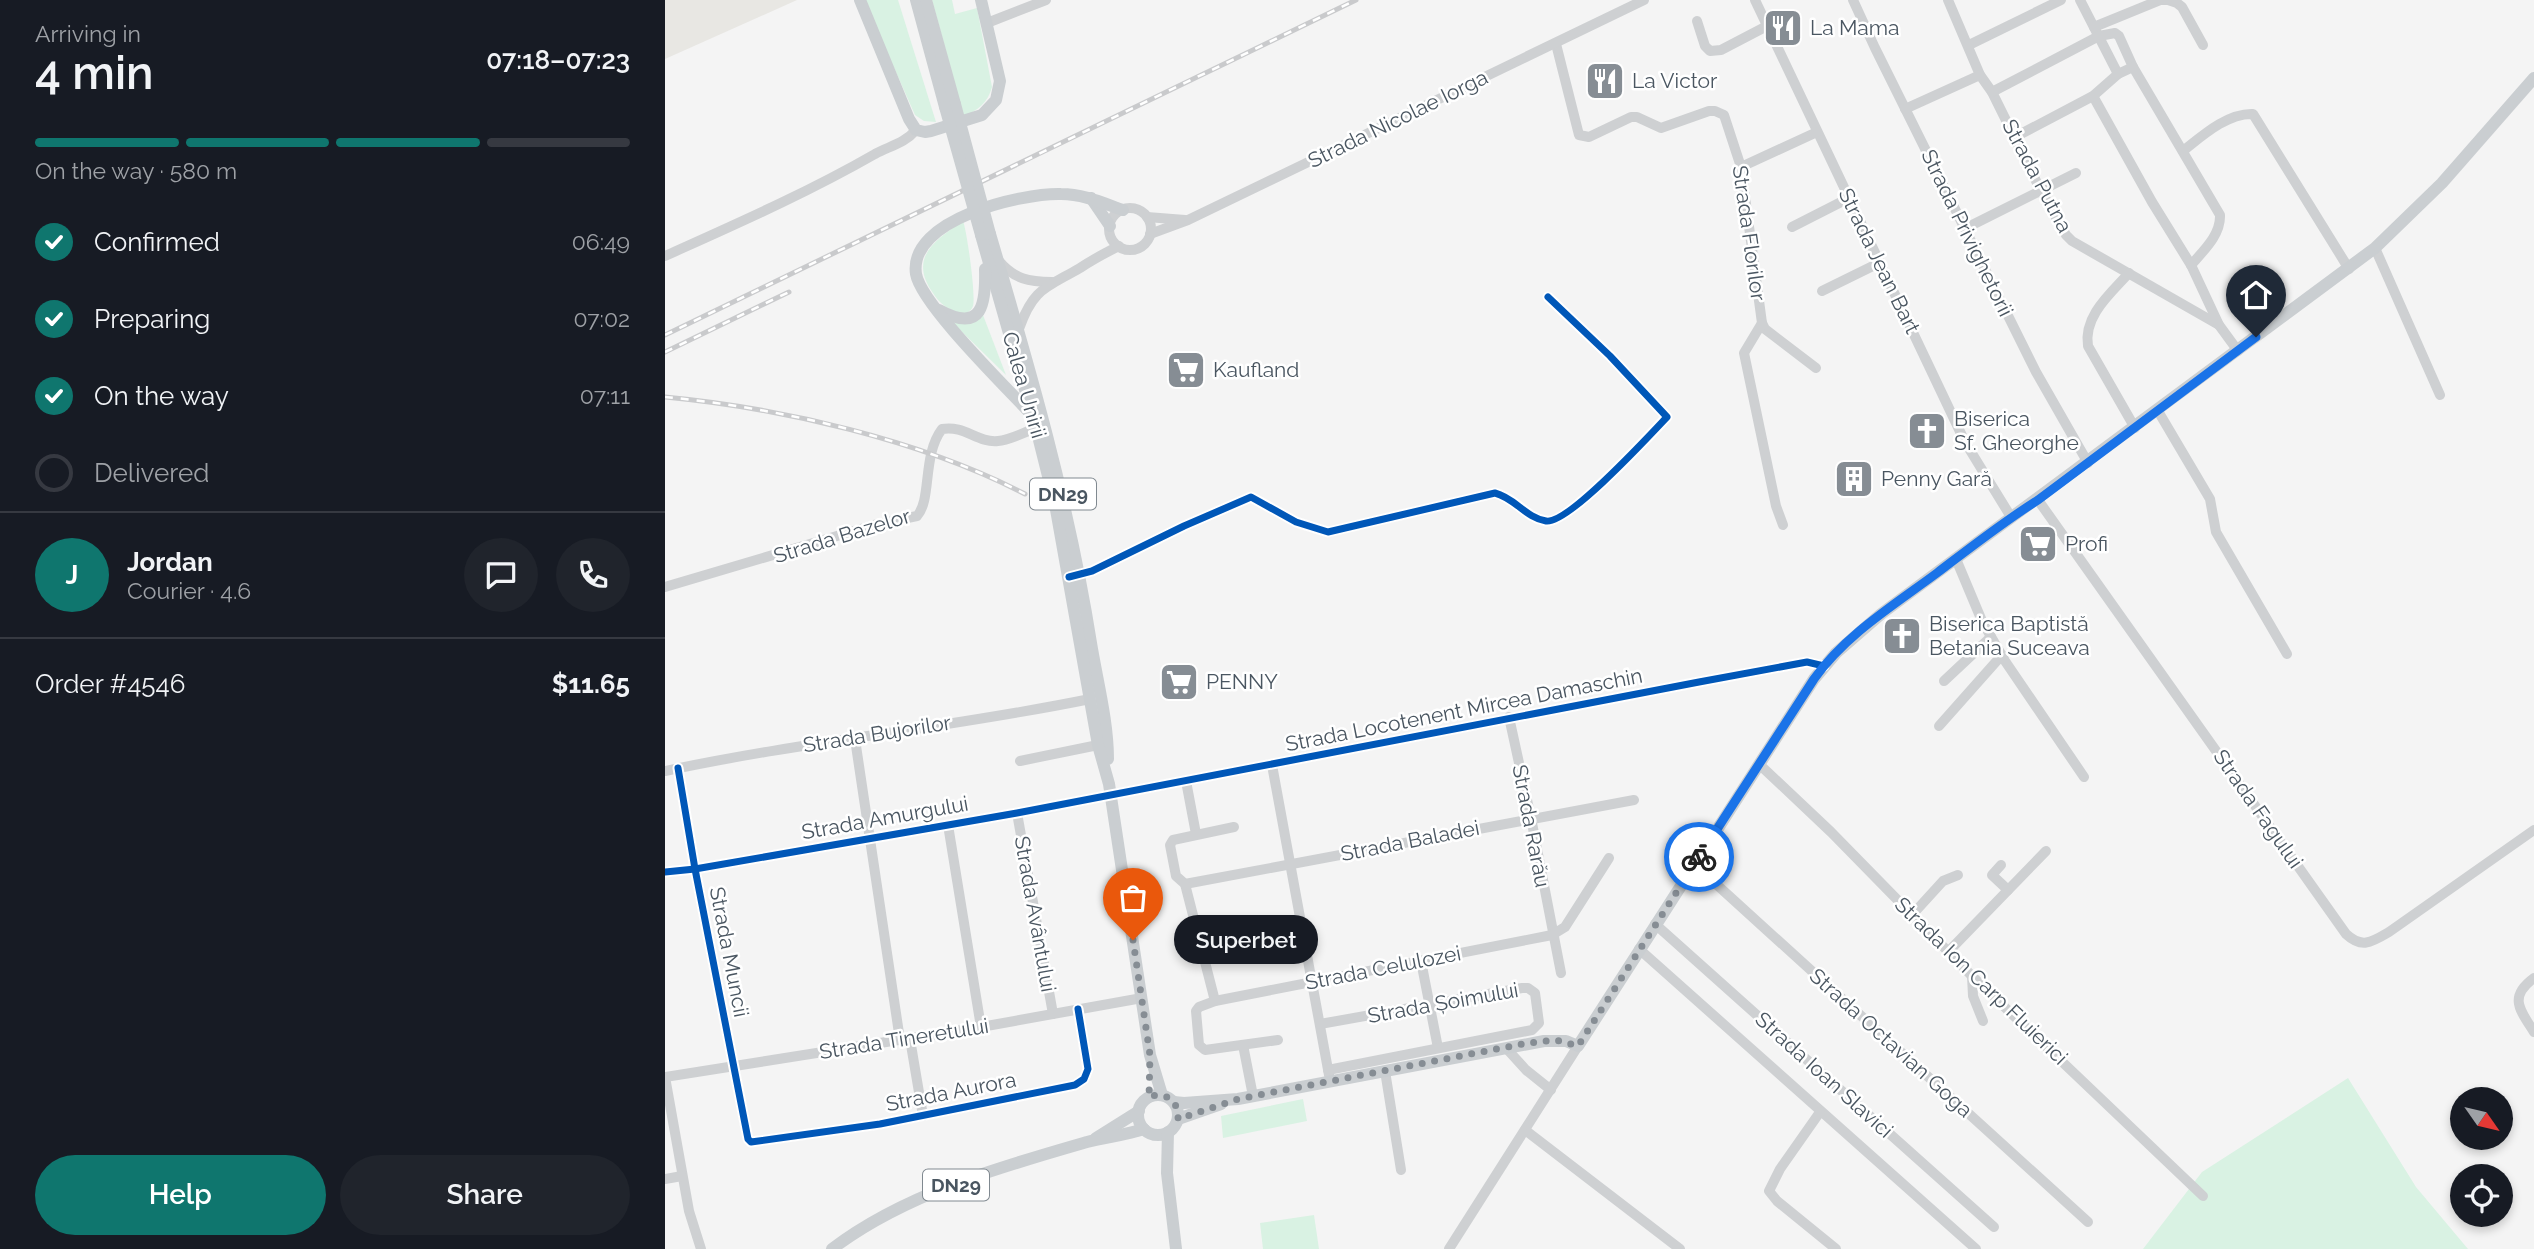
<!DOCTYPE html>
<meta charset="utf-8">
<style>
body{margin:0;font-family:Raleway,sans-serif;background:#20242c;color:#f1f3f6;height:100vh;display:flex;flex-direction:column;font-size:26px;white-space:nowrap}
*{box-sizing:border-box;margin:0}
p{font-size:23px;color:#9ea1a6}
.icon{flex:none;width:38px;height:38px;fill:none;stroke:currentColor;stroke-width:2;stroke-linecap:round;stroke-linejoin:round}
.map{position:relative;flex:1;overflow:hidden}
.side{display:flex;flex-direction:column;background:#171b24;width:665px}
.side>*{flex:none}
.needle{width:46px;rotate:124deg}
.tools{position:absolute;left:1785px;top:1087px;display:grid;gap:14px}
.tools a{display:grid;place-items:center;width:63px;height:63px;border-radius:50%;background:#171b24;box-shadow:0 4px 10px #0003;font-size:35px}
.pin{position:absolute;display:grid;place-items:center;width:60px;height:60px;color:#fff;margin:-72px -30px;border-radius:50% 50% 50% 0;rotate:-45deg;box-shadow:0 0 7px #0007}
.pin .icon{rotate:45deg}
.courier{position:absolute;display:grid;place-items:center;width:70px;height:70px;margin:-35px;border:5px solid #1a73e8;border-radius:50%;background:#fff;color:#222;box-shadow:0 2px 9px #0007}
.bubble{position:absolute;height:49px;border-radius:24px;background:#171b24;box-shadow:0 4px 10px #0003;font-size:23px;font-weight:600;line-height:49px;text-align:center}
.overview em{font-style:normal;font-weight:600}
.overview div{display:flex;flex-direction:column-reverse}
.overview{display:flex;align-items:center;justify-content:space-between;height:119px;padding:0 35px}
h1{font-size:46px;font-weight:600;line-height:52px}
.bar{display:grid;grid-template-columns:repeat(4,1fr);gap:10px 7px;align-content:center;height:84px;padding:0 35px}
.bar i{height:9px;border-radius:5px;background:#363941}
.bar .selected{background:#0f766e}
.bar p{grid-column:span 4}
.line{display:flex;align-items:center;gap:18px;padding:0 35px;border-top:2px solid #363941}
.line div{flex:1}
.round{display:grid;place-items:center;flex:none;width:74px;height:74px;border-radius:37px;background:#20242c}
ol{padding:0 35px;list-style:none}
li{display:flex;align-items:center;gap:21px;height:77px}
li p{margin-inline-start:auto}
li .icon{padding:7px;border-radius:50%;background:#0f766e;color:#fff;stroke-width:4}
li:last-child{color:#9ea1a6}
li i{width:38px;height:38px;border:4px solid #363941;border-radius:50%}
.cta{display:flex;gap:14px;margin-top:auto;padding:14px 35px}
.cta a{flex:1;height:80px;border-radius:42px;background:#0f766e;color:#fff;font-size:28px;font-weight:600;line-height:80px;text-align:center}
.cta a+a{background:#20242c;color:#f1f3f6}
main{display:flex;flex:1;min-height:0}
.map>svg:first-child{display:block}
.commercial{fill:#e8e7e3}
.green{fill:#d9f2e3}
.lines{fill:none;stroke-linecap:round;stroke-linejoin:round}
.minor{stroke:#ced0d2;stroke-width:10}
.major{stroke:#caced1;stroke-width:12}
.rail-casing{stroke:#c9cacc;stroke-width:5}
.rail{stroke:#fff;stroke-width:2.5;stroke-dasharray:8;stroke-linecap:butt}
.major-bridge{stroke:#caced1;stroke-width:12}
.cycleway-casing{stroke:#fff;stroke-width:11}
.cycleway{stroke:#0057b8;stroke-width:7}
.done{stroke:#868d94;stroke-width:7;stroke-dasharray:0 12.6}
.route{stroke:#1a73e8;stroke-width:9}
.labels{text-anchor:middle;stroke-width:5;stroke-linejoin:round;paint-order:stroke}
.shield{fill:#fff;stroke:#808990;stroke-width:2}
.shield-label{font-size:19px;font-weight:bold;fill:#4a5661}
.poi-label{font-size:21px;fill:#4a5661;stroke:#fff;text-anchor:start}
.street-label{font-size:21px;fill:#4a5661;stroke:#fff}
</style>
<main>
<section class="side">
<div class="overview"><div><h1>4 min</h1><p>Arriving in</p></div><em>07:18–07:23</em></div>
<div class="bar"><i class="selected"></i><i class="selected"></i><i class="selected"></i><i></i><p>On the way · 580 m</p></div>
<ol>
<li><svg class="icon" aria-label="check" viewBox="0 0 24 24"><path d="M5 12l5 5 9-10"/></svg>Confirmed<p>06:49</p></li>
<li><svg class="icon" aria-label="check" viewBox="0 0 24 24"><path d="M5 12l5 5 9-10"/></svg>Preparing<p>07:02</p></li>
<li><svg class="icon" aria-label="check" viewBox="0 0 24 24"><path d="M5 12l5 5 9-10"/></svg>On the way<p>07:11</p></li>
<li><i></i>Delivered</li>
</ol>
<div class="line" style="height:126px"><b class="round" style="background:#0f766e;color:#fff">J</b><div><b>Jordan</b><p>Courier · 4.6</p></div><a class="round"><svg class="icon" aria-label="chat" viewBox="0 0 24 24"><path d="M4 5h16v11H9l-5 4z"/></svg></a><a class="round"><svg class="icon" aria-label="phone" viewBox="0 0 24 24"><path d="M5 4h4l2 5-3 2q2 4 5 5l2-3 5 2v4C11 20 4 13 5 4z"/></svg></a></div>
<div class="line" style="height:91px"><div>Order #4546</div><b>$11.65</b></div>
<div class="cta"><a>Help</a><a>Share</a></div>
</section>
<div class="map">
<svg width="1869" height="1249" viewBox="0 0 1869 1249">
<rect width="100%" height="100%" fill="#f4f4f4"/>
<path class="commercial" d="M0 0H132L0 59Z"/>
<g class="green">
<path d="M199 0H233L271 122 259 121 250 115Z"/>
<path d="M267 0H287L290 14 312 8 327 87C323 103 312 110 299 117Z"/>
<path d="M298 221C302 231 311 296 308 306 306 311 304 311 300 314 283 310 276 306 266 290 244 256 272 239 298 221Z"/>
<path d="M318 315 341 375 286 321Z"/>
<path d="M1683 1078 1751 1187 1803 1249H1478L1537 1172Z"/>
<path d="M638 1099 642 1121 558 1138 556 1116Z"/>
<path d="M649 1215 654 1249H598L595 1223Z"/>
</g>
<g class="lines">
<g class="minor">
<path d="M1090 0 1300 442 1346 517"/>
<path d="M1188 0 1210 48 1371 372 1423 463"/>
<path d="M1283 0 1315 75 1327 92 1376 191 1401 235 1407 241 1554 325"/>
<path d="M1415 0 1453 74"/>
<path d="M1503 0 1512 3 1517 7 1538 45"/>
<path d="M1032 21 1040 46 1045 51 1056 50 1102 26"/>
<path d="M322 23 381 0"/>
<path d="M1429 27 1495 0H1502"/>
<path d="M891 44 914 135 924 137 966 117H972L996 128 1044 111H1050L1059 115 1076 167 1097 323 1100 329 1151 368"/>
<path d="M1304 45 1396 0"/>
<path d="M1327 92 1434 36 1450 33 1454 36 1468 67"/>
<path d="M1428 96 1487 202 1526 265 1554 325 1573 351"/>
<path d="M1240 109 1315 75"/>
<path d="M1350 137 1428 96 1453 74 1468 67 1555 215C1556 235 1538 251 1526 265"/>
<path d="M1518 151C1537 136 1562 113 1588 114L1684 269"/>
<path d="M1076 167 1152 132"/>
<circle cx="465" cy="229" r="21"/>
<path d="M482 217 520 220"/>
<path d="M1127 227 1184 198"/>
<path d="M1301 228 1411 173"/>
<path d="M485 234 523 220 979 0"/>
<path d="M1710 248 1775 395"/>
<path d="M0 256C71 224 142 193 210 154 225 146 240 143 251 130"/>
<path d="M334 261C349 279 364 282 387 282"/>
<path d="M1464 273C1446 293 1418 316 1423 346L1470 428"/>
<path d="M1157 291 1214 263"/>
<path d="M1097 323 1079 353 1111 506 1118 525"/>
<path d="M354 329C368 288 381 288 415 268 427 260 440 253 454 246"/>
<path d="M1493 411 1545 499 1551 532 1622 654"/>
<path d="M1373 500 1681 934C1697 949 1707 942 1724 932L1869 830"/>
<path d="M1291 559 1317 621 1340 661 1419 777"/>
<path d="M407 576 427 571 519 526 586 497 631 522 663 532 830 493C850 498 861 518 881 521 902 525 984 436 1002 417L945 356 883 297"/>
<path d="M0 587 209 525 252 516C267 500 257 455 277 429 300 425 312 443 333 441 345 440 360 432 371 428"/>
<path d="M1279 681 1326 637"/>
<path d="M844 717 866 818 896 973"/>
<path d="M1274 726 1337 655"/>
<path d="M190 739 235 1040"/>
<path d="M355 761 433 745"/>
<path d="M1094 764 1166 832 1307 976 1538 1196"/>
<path d="M607 765 664 1075"/>
<path d="M13 768 30 869 83 1139 86 1142 215 1124 410 1085 419 1079 423 1069 413 1009"/>
<path d="M0 771C140 741 284 728 425 699"/>
<path d="M521 781 531 834"/>
<path d="M352 813 388 1014"/>
<path d="M283 825 316 1027"/>
<path d="M1029 864 1423 1222"/>
<path d="M1336 865 1327 875 1343 890"/>
<path d="M0 872 30 869 352 813 1034 682 1142 662 1159 666"/>
<path d="M520 884 969 800"/>
<path d="M1247 915 1278 881 1293 875"/>
<path d="M990 924 1329 1227"/>
<path d="M974 949 1311 1249"/>
<path d="M1283 952 1381 851"/>
<path d="M756 961 773 1048"/>
<path d="M1307 976 1308 996 1318 1021"/>
<path d="M1869 978C1843 997 1855 1010 1869 1032"/>
<path d="M550 1001 520 884 511 876 505 845 508 840 569 827"/>
<path d="M655 1024 857 988H863L870 993 874 1023 867 1030 663 1070"/>
<path d="M245 1039 258 1116"/>
<path d="M613 1040 540 1050 534 1045 531 1011 534 1007 550 1001 887 935 900 927 944 858"/>
<path d="M578 1045 588 1096"/>
<path d="M841 1048 861 1070 886 1090"/>
<path d="M720 1071 736 1170"/>
<path d="M0 1077 316 1027 477 998"/>
<path d="M0 1077 24 1211 36 1249"/>
<path d="M1155 1112 1115 1169 1104 1191 1112 1201 1171 1249"/>
<path d="M860 1130 1015 1249"/>
<path d="M0 1179 17 1176"/>
<path d="M784 1249 913 1046"/>
</g>
<g class="major">
<path d="M195 0 244 119 251 130 260 132 266 131 317 115 331 100 335 81 316 0"/>
<path d="M251 0 280 107"/>
<path d="M261 0 290 104"/>
<path d="M426 198 445 226"/>
<path d="M325 234C365 369 404 503 426 643 432 680 443 721 443 759"/>
<path d="M316 235 371 428 390 504 433 745 444 784 485 1055 497 1095"/>
<path d="M274 310C318 334 321 303 320 269"/>
<path d="M365 413C341 387 256 304 251 274 243 219 357 193 396 194 418 194 438 203 458 210"/>
<circle cx="493" cy="1115" r="20"/>
<path d="M509 1102 519 1103 573 1099 879 1041H901L913 1046 1149 679 1171 653 1216 614 1710 248 1777 183 1869 78"/>
<path d="M513 1119 556 1104"/>
<path d="M503 1132 502 1173 511 1249"/>
<path d="M431 1138 474 1111"/>
<path d="M167 1249C239 1194 335 1167 422 1142 441 1137 461 1135 479 1129"/>
</g>
<g class="rail-casing">
<g id="rail">
<path d="M0 335 691 0"/>
<path d="M0 352 124 292"/>
<path d="M0 397C116 408 256 440 360 494"/>
</g>
</g>
<use href="#rail" class="rail"/>
<g class="major-bridge">
<path d="M290 104 325 234"/>
<path d="M280 107 316 235"/>
</g>
<g class="cycleway-casing">
<g id="cycleway">
<path d="M404 577 427 571 519 526 586 497 631 522 663 532 830 493C850 498 861 518 881 521 902 525 984 436 1002 417L945 356 883 297"/>
<path d="M13 768 30 869 83 1139 86 1142 215 1124 410 1085 419 1079 423 1069 413 1009"/>
<path d="M0 872 30 869 352 813 1034 682 1142 662 1159 666"/>
</g>
</g>
<use href="#cycleway" class="cycleway"/>
</g>
<g class="lines">
<path class="done" d="M468 940 485 1055 484 1097C501 1091 514 1101 513 1119L573 1099 863 1043 891 1040 913 1046 1034 857"/>
<path class="route" d="M1034 857 1149 679C1180 635 1229 605 1272 573 1305 548 1338 522 1373 500L1591 337"/>
</g>
<defs>
<g id="restaurant-square" transform="scale(2.0125)"><rect x="-9" y="-9" width="18" height="18" rx="4" fill="#868d94" stroke="#fff"/><path d="M-5-6h1v4h1v-4h1v4h1v-4h1v5L-1.5 .5V6h-2V.5L-5-1ZM5-6V6H3V1.5H1.5Q1.5-4 5-6Z" fill="#fff"/></g>
<g id="supermarket-square" transform="scale(2.0125)"><rect x="-9" y="-9" width="18" height="18" rx="4" fill="#868d94" stroke="#fff"/><path d="M-6-5.5h2.5l.6 2H6L4.5 2H-2.5L-4.4-4H-6ZM-1.5 3.2a1.3 1.3 0 1 0 .1 0ZM3 3.2a1.3 1.3 0 1 0 .1 0Z" fill="#fff"/></g>
<g id="church-square" transform="scale(2.0125)"><rect x="-9" y="-9" width="18" height="18" rx="4" fill="#868d94" stroke="#fff"/><path d="M-1.2-6h2.4v3.5h3.3v2.4h-3.3V6h-2.4V-.1h-3.3v-2.4h3.3Z" fill="#fff"/></g>
<g id="building-square" transform="scale(2.0125)"><rect x="-9" y="-9" width="18" height="18" rx="4" fill="#868d94" stroke="#fff"/><path d="M-4-6H4V6H1V3H-1V6H-4ZM-2.5-4.3h1.7v1.8h-1.7ZM.8-4.3h1.7v1.8H.8ZM-2.5-1h1.7V.8h-1.7ZM.8-1h1.7V.8H.8Z" fill="#fff"/></g>
</defs>
<g fill-rule="evenodd">
<use href="#restaurant-square" x="1118" y="28"/>
<use href="#restaurant-square" x="940" y="81"/>
<use href="#supermarket-square" x="521" y="370"/>
<use href="#church-square" x="1262" y="431"/>
<use href="#building-square" x="1189" y="479"/>
<use href="#supermarket-square" x="1373" y="544"/>
<use href="#church-square" x="1237" y="636"/>
<use href="#supermarket-square" x="514" y="682"/>
</g>
<g class="labels">
<g class="shield">
<rect x="365" y="478.5" width="66" height="31" rx="5"/>
<rect x="258" y="1169.5" width="66" height="31" rx="5"/>
</g>
<g class="shield-label">
<text x="398" y="501">DN29</text>
<text x="291" y="1192">DN29</text>
</g>
<g class="poi-label">
<text x="1145" y="35">La Mama</text>
<text x="967" y="88">La Victor</text>
<text x="548" y="377">Kaufland</text>
<text x="1289" y="426">Biserica<tspan x="1289" dy="24">Sf. Gheorghe</tspan></text>
<text x="1216" y="486">Penny Gară</text>
<text x="1400" y="551">Profi</text>
<text x="1264" y="631">Biserica Baptistă<tspan x="1264" dy="24">Betania Suceava</tspan></text>
<text x="541" y="689">PENNY</text>
</g>
<g class="street-label">
<text transform="translate(733 119) rotate(-26)" y="7">Strada Nicolae Iorga</text>
<text transform="translate(1372 176) rotate(62)" y="7">Strada Putna</text>
<text transform="translate(1084 233) rotate(82)" y="7">Strada Florilor</text>
<text transform="translate(1302 233) rotate(64)" y="7">Strada Privighetorii</text>
<text transform="translate(1214 261) rotate(64)" y="7">Strada Jean Bart</text>
<text transform="translate(359 385) rotate(74)" y="7">Calea Unirii</text>
<text transform="translate(177 536) rotate(-17)" y="7">Strada Bazelor</text>
<text transform="translate(799 710) rotate(-11)" y="7">Strada Locotenent Mircea Damaschin</text>
<text transform="translate(212 734) rotate(-9)" y="7">Strada Bujorilor</text>
<text transform="translate(1593 809) rotate(55)" y="7">Strada Fagului</text>
<text transform="translate(220 818) rotate(-10)" y="7">Strada Amurgului</text>
<text transform="translate(866 826) rotate(79)" y="7">Strada Rarău</text>
<text transform="translate(745 841) rotate(-11)" y="7">Strada Baladei</text>
<text transform="translate(370 914) rotate(80)" y="7">Strada Avântului</text>
<text transform="translate(64 952) rotate(79)" y="7">Strada Muncii</text>
<text transform="translate(718 968) rotate(-11)" y="7">Strada Celulozei</text>
<text transform="translate(1316 981) rotate(44)" y="7">Strada Ion Carp Fluierici</text>
<text transform="translate(778 1003) rotate(-10)" y="7">Strada Șoimului</text>
<text transform="translate(239 1039) rotate(-9)" y="7">Strada Tineretului</text>
<text transform="translate(1226 1043) rotate(42)" y="7">Strada Octavian Goga</text>
<text transform="translate(1159 1075) rotate(42)" y="7">Strada Ioan Slavici</text>
<text transform="translate(286 1092) rotate(-11)" y="7">Strada Aurora</text>
</g>
</g>
</svg>
<div class="tools">
<a><svg class="needle" viewBox="-14 -14 28 28"><path d="M0-13l5 13h-10z" fill="#e53935"/><path d="M0 13l5-13h-10z" fill="#9ea1a6"/></svg></a>
<a><svg class="icon" aria-label="locate" viewBox="0 0 24 24"><circle cx="12" cy="12" r="6"/><path d="M12 2v4M12 18v4M2 12h4M18 12h4"/></svg></a>
</div>
<div class="pin" style="left:468px;top:940px;background:#ea580c"><svg class="icon" aria-label="bag" viewBox="0 0 24 24"><path d="M5 8h14l-1 12H6zM9 8a3 3 0 0 1 6 0"/></svg></div>
<div class="pin" style="left:1591px;top:337px;background:#1f2937"><svg class="icon" aria-label="home" viewBox="0 0 24 24"><path d="M3 11l9-7 9 7M6 9v11h12V9"/></svg></div>
<div class="courier" style="left:1034px;top:857px"><svg class="icon" aria-label="bike" viewBox="0 0 24 24"><circle cx="6" cy="16" r="4"/><circle cx="18" cy="16" r="4"/><path d="M6 16l4-8h5l3 8M10 8l3 8H6M13 5h3"/></svg></div>
<div class="bubble" style="left:509px;top:915px;width:144px">Superbet</div>
</div>
</main>
